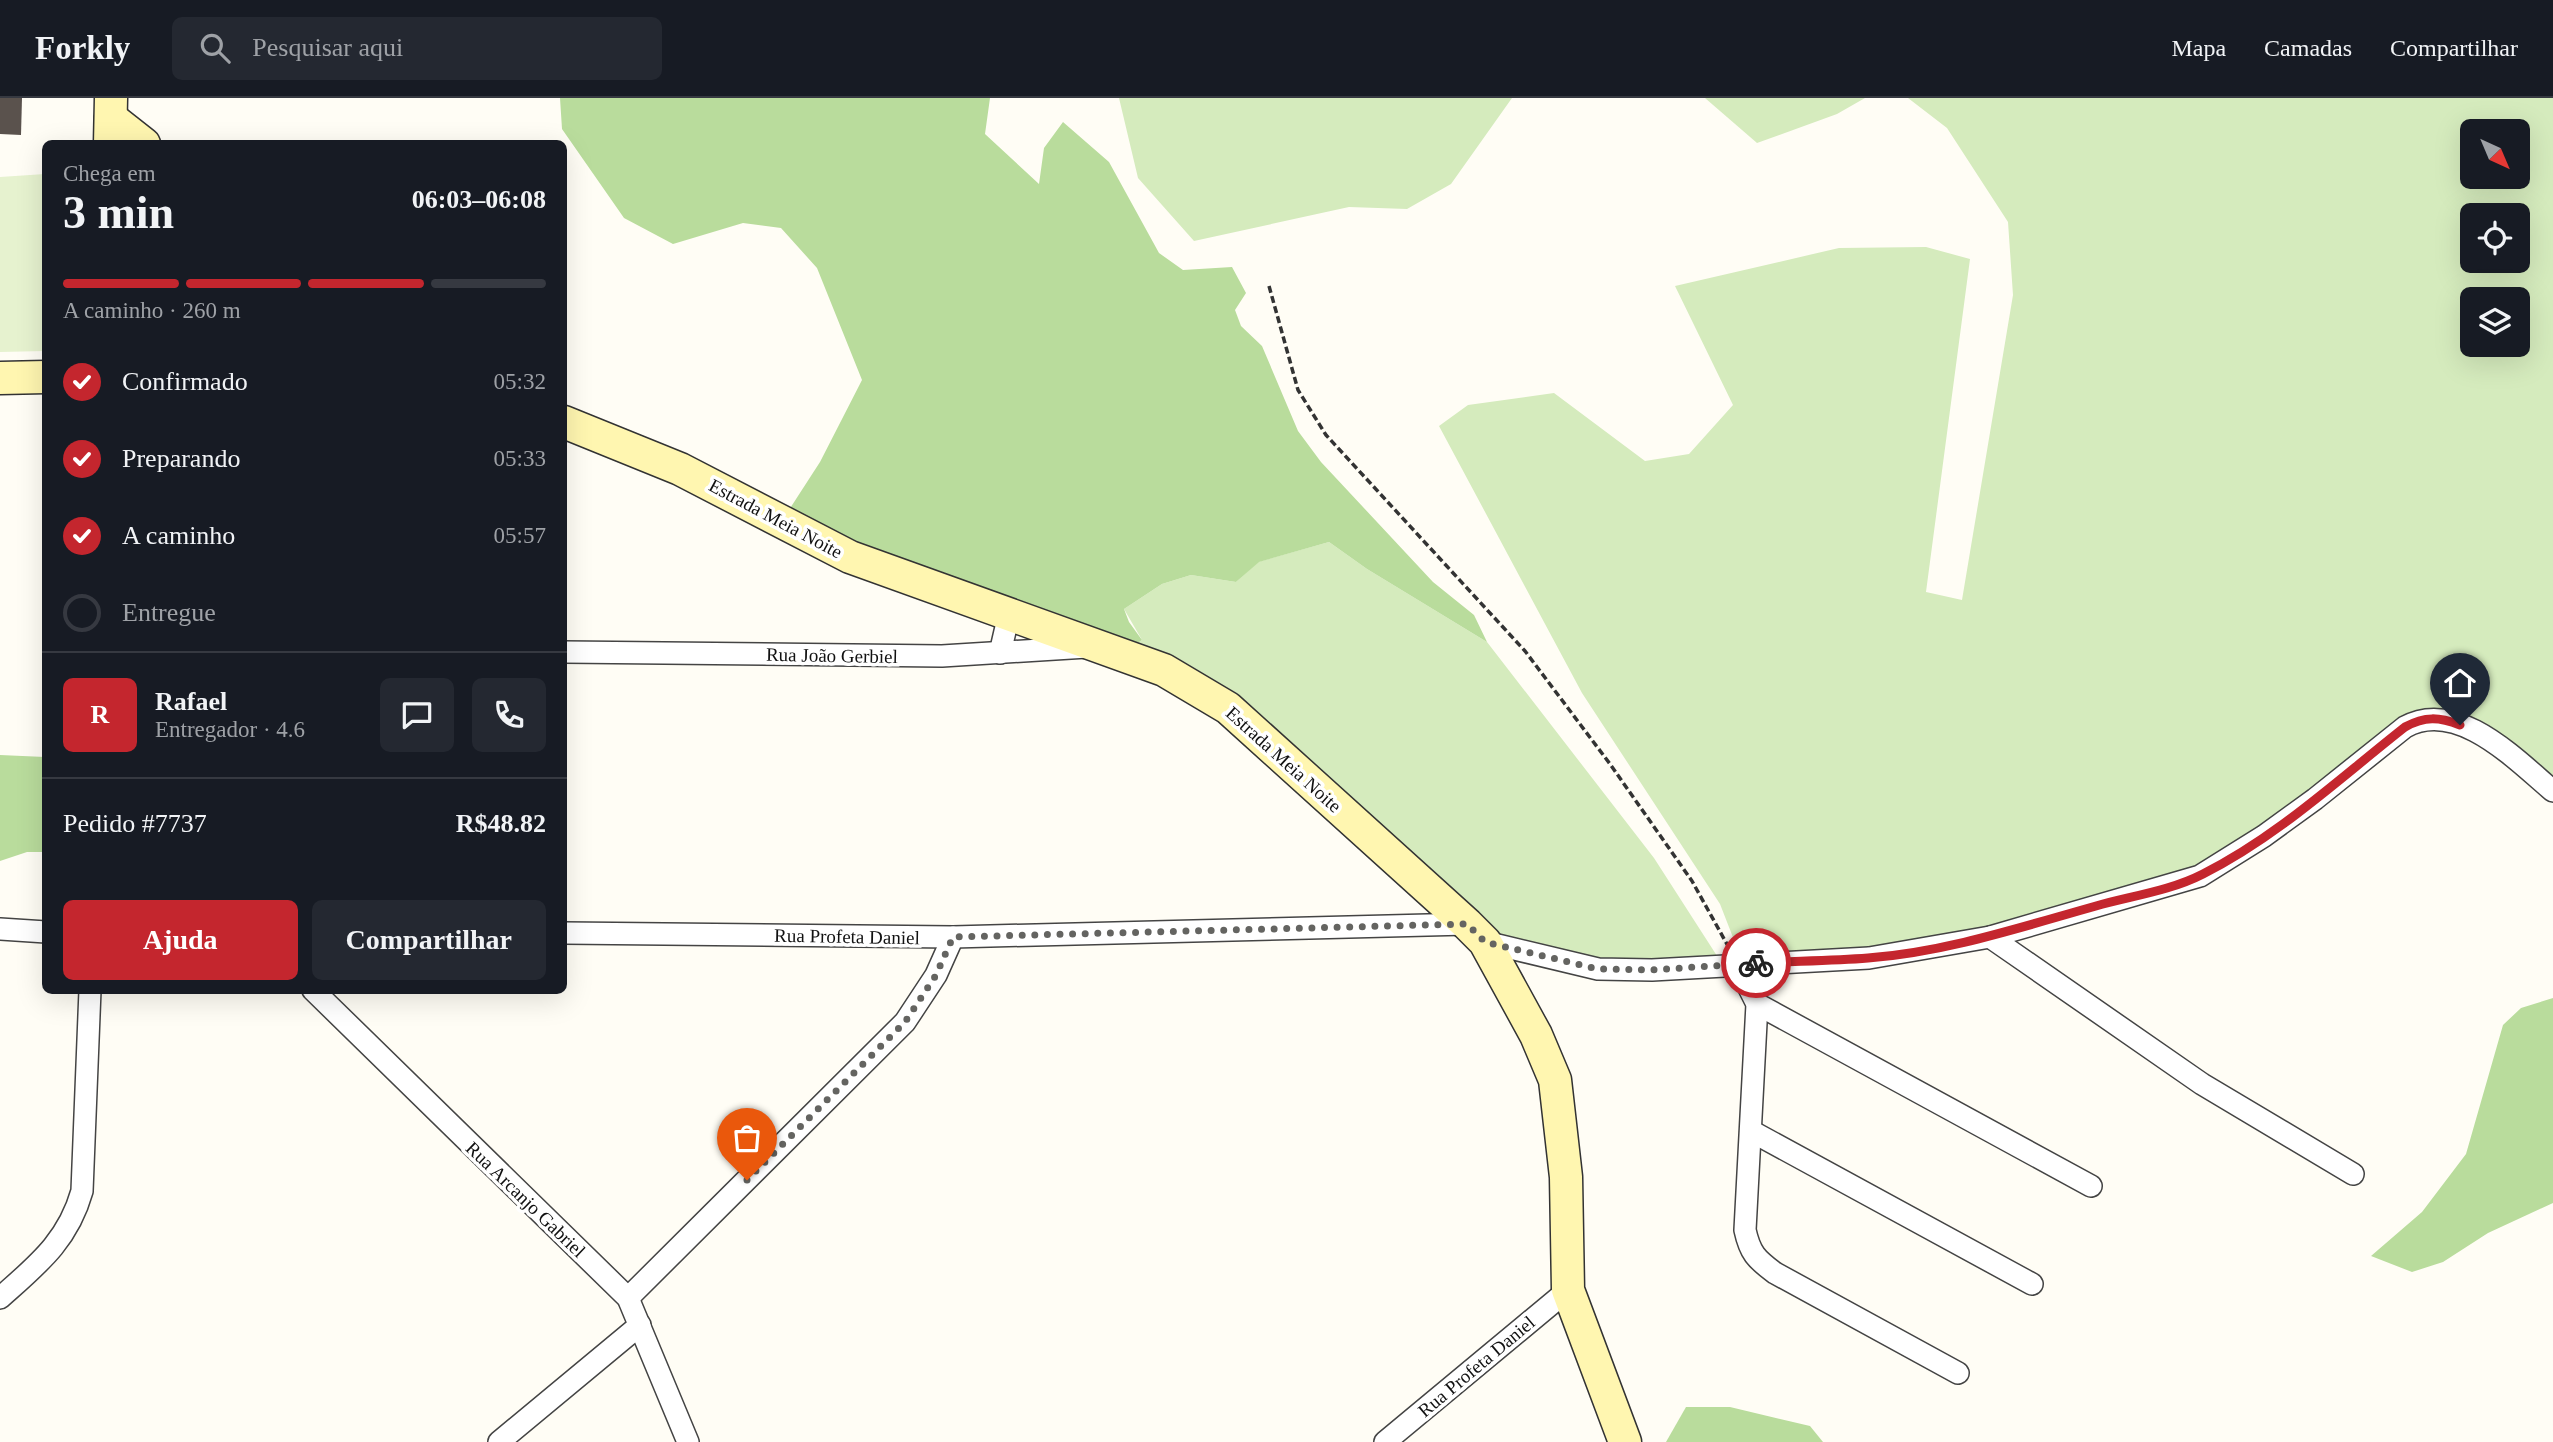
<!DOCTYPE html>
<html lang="pt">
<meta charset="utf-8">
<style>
body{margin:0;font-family:"Times New Roman",serif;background:#242831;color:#f1f3f6;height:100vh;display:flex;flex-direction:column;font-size:26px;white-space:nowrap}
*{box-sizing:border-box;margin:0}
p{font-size:23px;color:#9ea1a6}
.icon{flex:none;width:38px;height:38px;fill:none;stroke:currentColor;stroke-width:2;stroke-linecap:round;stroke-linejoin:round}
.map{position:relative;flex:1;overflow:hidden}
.drawer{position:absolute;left:42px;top:42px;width:525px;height:854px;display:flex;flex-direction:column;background:#171b24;border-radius:10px;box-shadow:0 7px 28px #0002}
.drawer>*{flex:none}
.needle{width:46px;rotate:136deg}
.fabs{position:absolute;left:2460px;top:21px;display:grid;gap:14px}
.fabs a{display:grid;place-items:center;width:70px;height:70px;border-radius:10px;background:#171b24;box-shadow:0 7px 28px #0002;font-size:35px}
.pin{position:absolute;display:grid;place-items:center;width:60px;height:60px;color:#fff;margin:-72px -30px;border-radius:50% 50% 50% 0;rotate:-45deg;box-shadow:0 0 7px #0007}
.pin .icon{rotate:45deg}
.courier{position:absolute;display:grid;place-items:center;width:70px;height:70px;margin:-35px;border:5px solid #c4262e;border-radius:50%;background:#fff;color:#222;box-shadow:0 2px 9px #0007}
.summary em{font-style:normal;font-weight:700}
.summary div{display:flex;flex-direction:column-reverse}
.summary{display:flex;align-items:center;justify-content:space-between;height:119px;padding:0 21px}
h1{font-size:46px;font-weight:700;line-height:52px}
.bar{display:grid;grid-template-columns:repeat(4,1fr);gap:10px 7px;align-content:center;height:84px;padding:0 21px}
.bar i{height:9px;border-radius:5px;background:#363941}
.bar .selected{background:#c4262e}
.bar p{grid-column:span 4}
.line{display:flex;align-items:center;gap:18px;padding:0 21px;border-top:2px solid #363941}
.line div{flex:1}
.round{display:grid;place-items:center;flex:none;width:74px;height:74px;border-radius:10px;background:#242831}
ol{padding:0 21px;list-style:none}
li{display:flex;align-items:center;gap:21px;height:77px}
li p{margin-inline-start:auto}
li .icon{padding:7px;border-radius:50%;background:#c4262e;color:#fff;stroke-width:4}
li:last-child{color:#9ea1a6}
li i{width:38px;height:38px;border:4px solid #363941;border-radius:50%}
.button{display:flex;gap:14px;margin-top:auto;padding:14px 21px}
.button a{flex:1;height:80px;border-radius:10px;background:#c4262e;color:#fff;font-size:28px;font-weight:700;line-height:80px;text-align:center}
.button a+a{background:#242831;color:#f1f3f6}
header{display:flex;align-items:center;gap:42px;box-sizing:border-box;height:98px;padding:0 35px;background:#171b24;border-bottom:2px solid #363941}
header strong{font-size:33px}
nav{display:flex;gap:38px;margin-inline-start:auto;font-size:24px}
.search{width:490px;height:63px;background:#242831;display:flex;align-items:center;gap:18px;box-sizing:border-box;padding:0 24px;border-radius:10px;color:#9ea1a6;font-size:26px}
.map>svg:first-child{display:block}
.green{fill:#d5ebbd;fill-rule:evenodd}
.forest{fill:#b9dc9c}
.pitch{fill:#e6f2cf}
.building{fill:#5a524d}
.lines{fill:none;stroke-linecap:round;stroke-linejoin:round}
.street-casing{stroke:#444;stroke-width:24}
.secondary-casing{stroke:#333;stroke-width:35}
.path{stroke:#333;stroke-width:3.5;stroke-dasharray:7 3.5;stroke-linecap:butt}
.street{stroke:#fff;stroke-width:21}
.secondary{stroke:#fff6b0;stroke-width:32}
.done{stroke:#646461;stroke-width:7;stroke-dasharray:0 12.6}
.route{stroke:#c4262e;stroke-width:9}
.labels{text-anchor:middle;stroke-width:7;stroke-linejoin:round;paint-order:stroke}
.street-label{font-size:19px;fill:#111;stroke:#fff}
</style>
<header>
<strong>Forkly</strong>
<div class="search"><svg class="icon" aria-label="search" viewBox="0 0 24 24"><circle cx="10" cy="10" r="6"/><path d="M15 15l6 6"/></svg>Pesquisar aqui</div>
<nav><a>Mapa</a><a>Camadas</a><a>Compartilhar</a></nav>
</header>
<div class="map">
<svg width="2553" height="1344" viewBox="0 0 2553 1344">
<rect width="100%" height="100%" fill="#fffdf5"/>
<g class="green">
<path d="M1119 0H1512L1451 86 1407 111 1349 109 1194 143 1138 80Z"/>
<path d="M1705 0H1865L1837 16 1757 45Z"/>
<path d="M1908 0H2553V688L2440 617 2203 775 1927 848 1741 860 1720 806 1582 595 1439 328 1468 307 1554 295 1645 363 1689 356 1733 307 1675 188 1839 150 1926 149 1970 161 1926 494 1962 502 2013 197 2008 124 1947 30ZM2473 33H2518V79H2473ZM2473 117H2518V163H2473ZM2473 201H2518V247H2473Z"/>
<path d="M1329 444 1367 471 1487 544 1654 760 1719 861 1593 865 1486 837 1216 594 1128 552 1142 542 1124 511 1162 486 1191 477 1236 484 1258 464Z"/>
</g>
<g class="forest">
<path d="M560 0H990L985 36 1039 86 1044 50 1063 24 1109 64 1159 155 1183 172 1232 169 1246 195 1235 212 1241 228 1262 248 1298 333 1321 364 1433 484 1474 517 1487 544 1367 471 1329 444 1259 464 1236 484 1191 477 1162 486 1124 511 1129 524 1142 542 1127 552 888 470 787 415 820 364 862 282 817 170 781 130 743 125 673 146 624 120 562 31Z"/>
<path d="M0 657 45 659V754H27L0 763Z"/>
<path d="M2553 900V1105L2488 1135 2443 1164 2412 1174 2371 1158 2422 1114 2466 1056 2503 927 2521 910Z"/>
<path d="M1686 1309H1730L1810 1328 1823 1344H1666Z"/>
</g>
<path class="pitch" d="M45 76V253L0 254V79Z"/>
<path class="building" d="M0 0H22L21 37 0 36Z"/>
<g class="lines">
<g class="street-casing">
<g id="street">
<path d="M564 554 942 558 1087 549"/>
<path d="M1000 555 1009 516"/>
<path d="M0 831 46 834"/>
<path d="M564 835 953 839 1467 826"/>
<path d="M1990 839 2202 986 2353 1076"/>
<path d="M1485 844 1598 871 1652 872 1869 860 1990 839 2200 778 2264 738 2315 701 2405 629C2457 600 2515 661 2553 693"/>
<path d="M1737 866 1757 906 1745 1132C1750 1155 1756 1161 1775 1175L1958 1275"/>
<path d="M313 892 628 1200 688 1344"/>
<path d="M1757 906 2091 1088"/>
<path d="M1751 1033 2032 1186"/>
<path d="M0 1200C37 1167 68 1143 82 1093L90 892"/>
<path d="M628 1200 905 924 936 877 953 839"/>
<path d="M499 1344 640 1227"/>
<path d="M1385 1344 1568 1192"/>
</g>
</g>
<g class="secondary-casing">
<g id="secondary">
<path d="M111 20 144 46"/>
<path d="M110 46 111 0"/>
<path d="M0 280 46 279"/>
<path d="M564 324 680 371 850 459 1164 572 1228 610 1467 826 1485 844 1536 937 1555 982 1566 1079 1568 1192 1625 1344"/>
</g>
</g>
<path class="path" d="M1269 188 1298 292 1326 337 1525 553 1610 666 1692 783 1728 848"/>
<use href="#street" class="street"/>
<use href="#secondary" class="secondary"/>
</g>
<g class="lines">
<path class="done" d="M747 1082 905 924 936 877 953 839 1467 826 1485 844 1598 871 1652 872 1756 865"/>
<path class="route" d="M1756 865C1793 863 1831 863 1868 860 1946 854 2021 829 2096 808 2131 798 2170 793 2203 776 2277 739 2340 680 2405 629 2425 618 2439 619 2460 627"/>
</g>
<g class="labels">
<g class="street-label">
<text transform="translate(776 420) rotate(28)" y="7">Estrada Meia Noite</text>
<text transform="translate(832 557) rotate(1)" y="7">Rua João Gerbiel</text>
<text transform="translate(1284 661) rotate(42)" y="7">Estrada Meia Noite</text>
<text transform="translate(847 838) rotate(1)" y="7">Rua Profeta Daniel</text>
<text transform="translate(526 1101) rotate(44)" y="7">Rua Arcanjo Gabriel</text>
<text transform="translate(1476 1268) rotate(-40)" y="7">Rua Profeta Daniel</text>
</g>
</g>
</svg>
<div class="fabs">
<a><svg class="needle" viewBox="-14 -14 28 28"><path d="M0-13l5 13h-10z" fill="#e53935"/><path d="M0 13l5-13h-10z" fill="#9ea1a6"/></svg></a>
<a><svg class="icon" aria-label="locate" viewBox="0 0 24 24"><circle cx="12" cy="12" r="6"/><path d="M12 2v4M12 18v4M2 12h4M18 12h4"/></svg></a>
<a><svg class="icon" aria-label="layers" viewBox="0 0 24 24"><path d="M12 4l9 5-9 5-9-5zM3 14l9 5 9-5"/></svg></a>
</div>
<div class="pin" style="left:747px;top:1082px;background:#ea580c"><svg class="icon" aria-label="bag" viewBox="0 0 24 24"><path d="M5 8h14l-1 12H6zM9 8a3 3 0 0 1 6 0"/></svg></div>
<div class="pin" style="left:2460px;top:627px;background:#1f2937"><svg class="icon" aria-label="home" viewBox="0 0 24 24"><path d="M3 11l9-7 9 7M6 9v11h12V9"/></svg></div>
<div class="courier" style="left:1756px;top:865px"><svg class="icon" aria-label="bike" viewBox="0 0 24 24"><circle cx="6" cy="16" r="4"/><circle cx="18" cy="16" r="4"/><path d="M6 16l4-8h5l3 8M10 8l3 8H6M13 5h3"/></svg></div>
<section class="drawer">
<div class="summary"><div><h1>3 min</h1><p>Chega em</p></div><em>06:03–06:08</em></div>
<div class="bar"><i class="selected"></i><i class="selected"></i><i class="selected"></i><i></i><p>A caminho · 260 m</p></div>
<ol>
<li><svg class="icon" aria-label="check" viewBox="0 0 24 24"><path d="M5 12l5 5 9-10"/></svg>Confirmado<p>05:32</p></li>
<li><svg class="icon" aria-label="check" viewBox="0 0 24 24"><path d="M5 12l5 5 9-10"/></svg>Preparando<p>05:33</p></li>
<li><svg class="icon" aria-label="check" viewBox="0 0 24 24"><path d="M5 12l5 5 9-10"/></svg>A caminho<p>05:57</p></li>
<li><i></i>Entregue</li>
</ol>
<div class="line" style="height:126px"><b class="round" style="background:#c4262e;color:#fff">R</b><div><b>Rafael</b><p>Entregador · 4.6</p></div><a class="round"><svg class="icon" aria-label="chat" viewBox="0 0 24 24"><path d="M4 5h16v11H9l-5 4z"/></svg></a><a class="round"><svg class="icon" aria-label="phone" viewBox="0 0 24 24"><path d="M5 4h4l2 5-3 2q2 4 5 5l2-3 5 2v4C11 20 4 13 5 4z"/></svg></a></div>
<div class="line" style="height:91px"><div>Pedido #7737</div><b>R$48.82</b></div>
<div class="button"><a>Ajuda</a><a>Compartilhar</a></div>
</section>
</div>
